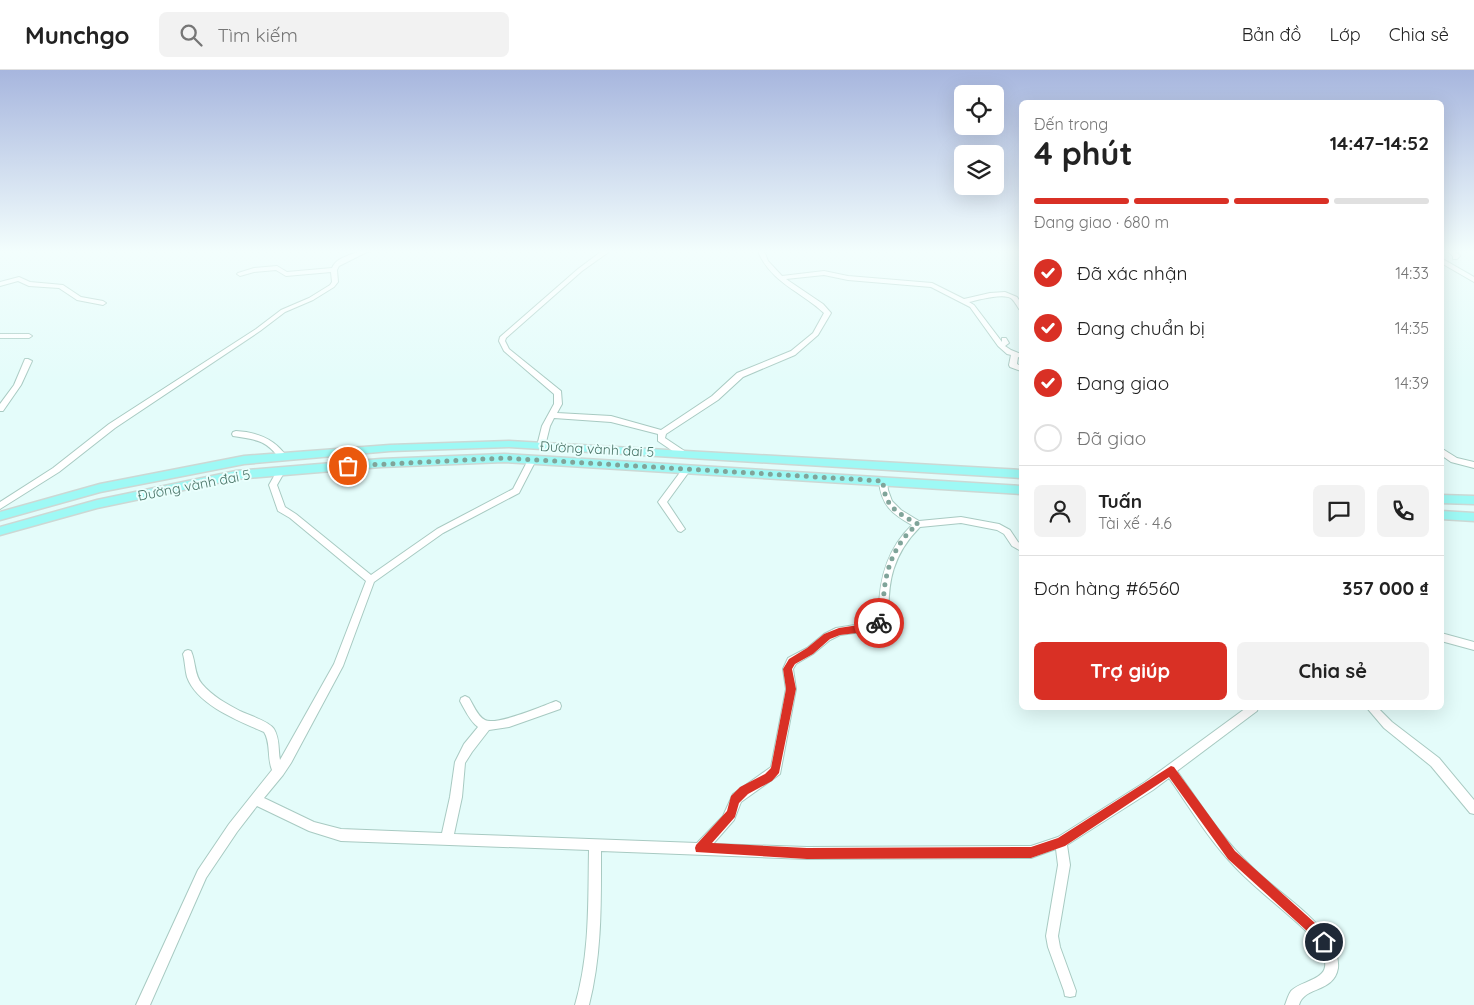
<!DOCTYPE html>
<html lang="vi">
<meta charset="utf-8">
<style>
body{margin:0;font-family:Quicksand,sans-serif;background:#f2f2f2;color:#222;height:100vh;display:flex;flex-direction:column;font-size:19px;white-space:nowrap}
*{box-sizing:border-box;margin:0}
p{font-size:16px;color:#767676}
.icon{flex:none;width:28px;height:28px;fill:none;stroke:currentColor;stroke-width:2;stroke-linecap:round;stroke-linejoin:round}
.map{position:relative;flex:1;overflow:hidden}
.details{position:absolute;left:1019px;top:30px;width:425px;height:610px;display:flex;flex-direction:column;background:#fff;border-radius:8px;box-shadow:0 5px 20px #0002}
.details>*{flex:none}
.buttons{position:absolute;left:954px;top:15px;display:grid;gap:10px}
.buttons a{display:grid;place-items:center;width:50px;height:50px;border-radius:8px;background:#fff;box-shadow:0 5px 20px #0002;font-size:25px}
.pin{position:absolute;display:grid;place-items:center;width:42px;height:42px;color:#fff;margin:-21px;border:2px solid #fff;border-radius:50%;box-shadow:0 1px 5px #0007}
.courier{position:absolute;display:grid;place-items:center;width:50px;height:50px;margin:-25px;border:4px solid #d93025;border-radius:50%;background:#fff;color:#222;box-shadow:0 1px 6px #0007}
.headline em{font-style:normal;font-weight:800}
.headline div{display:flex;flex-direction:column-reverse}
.headline{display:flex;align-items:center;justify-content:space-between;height:85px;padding:0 15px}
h1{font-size:32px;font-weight:800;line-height:38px}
.bar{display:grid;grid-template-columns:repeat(4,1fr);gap:8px 5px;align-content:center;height:60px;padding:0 15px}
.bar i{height:6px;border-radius:4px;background:#e0e0e0}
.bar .current{background:#d93025}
.bar p{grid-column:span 4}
.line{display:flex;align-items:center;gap:12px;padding:0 15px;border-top:1px solid #e0e0e0}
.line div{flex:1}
.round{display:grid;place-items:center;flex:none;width:52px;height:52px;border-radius:8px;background:#f2f2f2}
ol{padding:0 15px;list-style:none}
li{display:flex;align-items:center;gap:15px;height:55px}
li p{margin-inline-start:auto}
li .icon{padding:5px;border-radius:50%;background:#d93025;color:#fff;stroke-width:4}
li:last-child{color:#767676}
li i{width:28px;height:28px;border:2px solid #e0e0e0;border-radius:50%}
.button{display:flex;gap:10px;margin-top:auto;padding:10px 15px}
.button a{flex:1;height:58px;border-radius:8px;background:#d93025;color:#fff;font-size:20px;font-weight:800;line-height:58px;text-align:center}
.button a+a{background:#f2f2f2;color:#222}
header{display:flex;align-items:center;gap:30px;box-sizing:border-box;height:70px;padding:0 25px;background:#fff;border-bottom:1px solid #e0e0e0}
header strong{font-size:24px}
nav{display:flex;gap:28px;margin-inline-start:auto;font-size:18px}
.search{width:350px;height:45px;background:#f2f2f2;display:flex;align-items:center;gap:12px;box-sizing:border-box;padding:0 18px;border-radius:8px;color:#767676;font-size:19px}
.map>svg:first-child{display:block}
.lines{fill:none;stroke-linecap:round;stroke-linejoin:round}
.minor-casing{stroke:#a8cac2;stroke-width:2}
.major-casing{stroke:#ccd8d4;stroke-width:3}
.minor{fill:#fff;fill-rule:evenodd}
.major{fill:#9ef9f5;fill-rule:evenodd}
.route{fill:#d93025}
.done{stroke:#80a49a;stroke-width:5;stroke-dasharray:0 9}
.labels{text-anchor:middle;stroke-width:4;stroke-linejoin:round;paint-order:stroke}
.street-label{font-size:14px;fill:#4a7467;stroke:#eafffd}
</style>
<header>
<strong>Munchgo</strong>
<div class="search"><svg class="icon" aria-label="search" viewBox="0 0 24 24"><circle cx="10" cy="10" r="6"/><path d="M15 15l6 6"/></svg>Tìm kiếm</div>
<nav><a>Bản đồ</a><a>Lớp</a><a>Chia sẻ</a></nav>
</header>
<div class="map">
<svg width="1474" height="935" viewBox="0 0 1474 935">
<rect width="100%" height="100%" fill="#e4fcfa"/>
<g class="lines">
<g class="minor-casing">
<g id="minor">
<path d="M360 181H369L339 196 337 200 338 212 334 217 313 230 285 242 260 261 115 358 59 402 0 439V432L53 398 109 354 256 259 281 240 309 228 330 215 332 212 331 202 286 206 276 200 254 202 240 206 237 204 238 203 254 198 277 196 287 202 332 198C336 188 350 185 360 181Z"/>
<path d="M602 181H610L582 201 506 268 505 271 509 279 561 321 562 334 557 343 611 346 661 360 712 326 737 303 791 281 813 263 824 243C802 222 770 212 758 181H764L768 191 782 206 824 201 848 206 932 213 964 229 990 223 1005 222 1017 227 1021 233V240L1019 239C1017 236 1015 232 1012 229 1005 222 978 230 969 232L974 235 1002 272V268H1006L1009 273 1005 276 1011 280 1021 284V288L1018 287 1017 294 1021 296V301L1010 297 1009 295 1011 285 1007 284 998 276 970 237 931 217 848 210 824 205 786 209 823 234 831 243 818 265 795 285 743 307 718 330 666 364 665 368 686 382 687 384 686 386H680L658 371V364L611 352 554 348 550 356 545 376 544 378H538L537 376 542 356 554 334V324L504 281 499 271 500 267 578 199Z"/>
<path d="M1447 181H1455L1460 186 1457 189H1453V186Z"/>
<path d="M1441 188 1474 207V212L1441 193Z"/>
<path d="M19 207 30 212 63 215 81 227 103 231 106 233 103 235 77 230 59 218 29 216 18 211 0 216V212Z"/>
<path d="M0 264H29L32 266 29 268H0Z"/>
<path d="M25 289H28L32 291 21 315 3 341H0V334L14 315Z"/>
<path d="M236 361C257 362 275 369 287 387L286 389H280C265 369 256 370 233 366L232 364 233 362Z"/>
<path d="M1441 378 1457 388 1474 392V398L1451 392 1441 385Z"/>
<path d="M532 387 536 390 519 423 443 463 374 512 343 596 291 693 283 705 264 728 314 752 341 759 442 763 450 727 455 692 464 674 478 657C470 651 465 640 460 631L461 628 465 626 469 628C473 634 477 646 485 650 496 656 543 636 556 631L560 633 561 636 560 639 509 657 489 660 472 682 465 693 462 727 454 764 697 773 723 746 733 724 771 697 786 619 783 599 788 588 807 578 824 564 836 558 874 552 879 548C878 512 886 480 912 455 892 444 881 435 879 411L883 408 887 411 888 420 892 431 901 440 919 451 961 447 999 454 1010 460 1018 472 1021 474V481L1012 476 1004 464 997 460 961 453 920 457C893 484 887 512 889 549L879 559 876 560 840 565 830 570 813 584 796 594 793 599 796 619 780 704 741 732 734 750 713 774 807 777 1031 776 1058 767 1145 712 1246 638H1258L1257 641 1177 701C1201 735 1222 769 1252 797 1275 820 1308 840 1327 866 1334 875 1339 887 1338 898 1334 923 1304 916 1299 935H1285C1287 930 1288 925 1291 921 1299 912 1323 910 1325 897 1327 883 1316 871 1306 861 1283 839 1257 820 1235 797 1209 770 1190 738 1169 708L1153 720 1067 775 1070 795 1058 866 1060 877 1076 921 1075 926 1070 927 1065 926 1064 921 1048 877 1046 866 1058 795 1056 779 1031 788 807 789 601 781C601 833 602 884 589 935H575C590 884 588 833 589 780L341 771 309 761 257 736 237 762 206 808 150 935H136L198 800 229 754 272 700C267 688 271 673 264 662 239 651 197 635 187 607 185 600 185 591 183 584L185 581 188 580 191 581C196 592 194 605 202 614 212 626 227 634 240 641 249 645 270 652 274 659 280 669 278 680 280 690L334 594 366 511 290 448 278 441 269 415 278 399H284L285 401 277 415 285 437 296 444 371 505 437 459 513 419 529 388Z"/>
<path d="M687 396 691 399 667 432 685 459 681 462 678 461 658 432 684 397Z"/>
<path d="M1441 563 1474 572V580L1441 571Z"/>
<path d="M1367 638H1378L1392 652 1439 688 1474 730V744L1470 743 1431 696 1384 658Z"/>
</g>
</g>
<g class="major-casing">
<g id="major">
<path d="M509 371 1021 400V408L509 377 390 381 244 394 100 422 0 450V442L100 414 244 386 390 375Z"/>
<path d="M504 384 1021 416V424L504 392 381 397 236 409 97 438 0 465V457L97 430 236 401 381 389Z"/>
<path d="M1441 425 1474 426V434L1441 433Z"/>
<path d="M1441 441 1474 443V451L1441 449Z"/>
</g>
</g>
<use href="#minor" class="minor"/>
<use href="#major" class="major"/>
</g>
<linearGradient id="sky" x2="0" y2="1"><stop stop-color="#a7b6de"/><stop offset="0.58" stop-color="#f3fefd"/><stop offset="1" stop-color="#f3fefd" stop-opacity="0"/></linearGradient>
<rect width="1474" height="312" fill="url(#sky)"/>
<path class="route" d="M879 550 883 553 882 556 865 562 840 565 830 569 813 584 795 594 792 599 796 619 779 703 772 711 748 724 739 733 735 747 712 773 807 778 1031 777 1058 768 1171 696 1174 697 1235 781 1315 853 1330 872 1329 876 1324 878 1320 876 1307 861 1228 789 1169 707 1065 776 1031 788 807 789 696 782 695 778 696 775 727 741 731 726 740 717 765 704 771 698 786 619 783 599 789 589 807 578 824 564 839 558 865 554Z"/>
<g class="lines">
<path class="done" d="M348 396 504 388 883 411C884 436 897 443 918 454 889 477 881 514 884 549L879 553"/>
</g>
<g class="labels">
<g class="street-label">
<text transform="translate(597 379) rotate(3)" y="5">Đường vành đai 5</text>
<text transform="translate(194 415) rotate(-11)" y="5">Đường vành đai 5</text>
</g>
</g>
</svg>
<div class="buttons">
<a><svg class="icon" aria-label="locate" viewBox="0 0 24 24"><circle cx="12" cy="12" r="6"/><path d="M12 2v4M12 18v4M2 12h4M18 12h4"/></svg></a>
<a><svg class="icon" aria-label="layers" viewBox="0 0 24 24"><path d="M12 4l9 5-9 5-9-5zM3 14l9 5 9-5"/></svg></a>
</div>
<div class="pin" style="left:348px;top:396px;background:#ea580c"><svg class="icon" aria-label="bag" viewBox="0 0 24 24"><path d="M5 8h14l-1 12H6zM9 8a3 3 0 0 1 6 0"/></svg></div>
<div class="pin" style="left:1324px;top:872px;background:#1f2937"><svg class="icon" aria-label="home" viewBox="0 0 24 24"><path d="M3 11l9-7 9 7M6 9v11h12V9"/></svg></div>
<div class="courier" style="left:879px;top:553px"><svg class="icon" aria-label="bike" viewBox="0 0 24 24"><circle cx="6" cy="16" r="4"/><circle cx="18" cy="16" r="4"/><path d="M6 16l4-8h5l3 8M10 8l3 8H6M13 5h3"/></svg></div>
<section class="details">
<div class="headline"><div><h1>4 phút</h1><p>Đến trong</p></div><em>14:47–14:52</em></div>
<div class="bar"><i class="current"></i><i class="current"></i><i class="current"></i><i></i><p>Đang giao · 680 m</p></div>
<ol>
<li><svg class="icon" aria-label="check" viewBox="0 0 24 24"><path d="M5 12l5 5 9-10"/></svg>Đã xác nhận<p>14:33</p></li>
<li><svg class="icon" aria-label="check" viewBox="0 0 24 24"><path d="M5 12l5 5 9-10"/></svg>Đang chuẩn bị<p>14:35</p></li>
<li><svg class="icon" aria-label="check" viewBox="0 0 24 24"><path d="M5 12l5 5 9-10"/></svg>Đang giao<p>14:39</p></li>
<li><i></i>Đã giao</li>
</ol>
<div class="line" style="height:90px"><a class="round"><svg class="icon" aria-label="person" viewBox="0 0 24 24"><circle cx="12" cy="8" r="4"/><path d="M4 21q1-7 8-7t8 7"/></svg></a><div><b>Tuấn</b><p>Tài xế · 4.6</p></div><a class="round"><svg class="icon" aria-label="chat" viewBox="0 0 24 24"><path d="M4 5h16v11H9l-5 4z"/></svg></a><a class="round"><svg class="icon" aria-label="phone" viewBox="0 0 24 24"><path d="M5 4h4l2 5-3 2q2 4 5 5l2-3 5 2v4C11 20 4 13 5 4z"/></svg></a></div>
<div class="line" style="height:65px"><div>Đơn hàng #6560</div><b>357 000 ₫</b></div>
<div class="button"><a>Trợ giúp</a><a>Chia sẻ</a></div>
</section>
</div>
